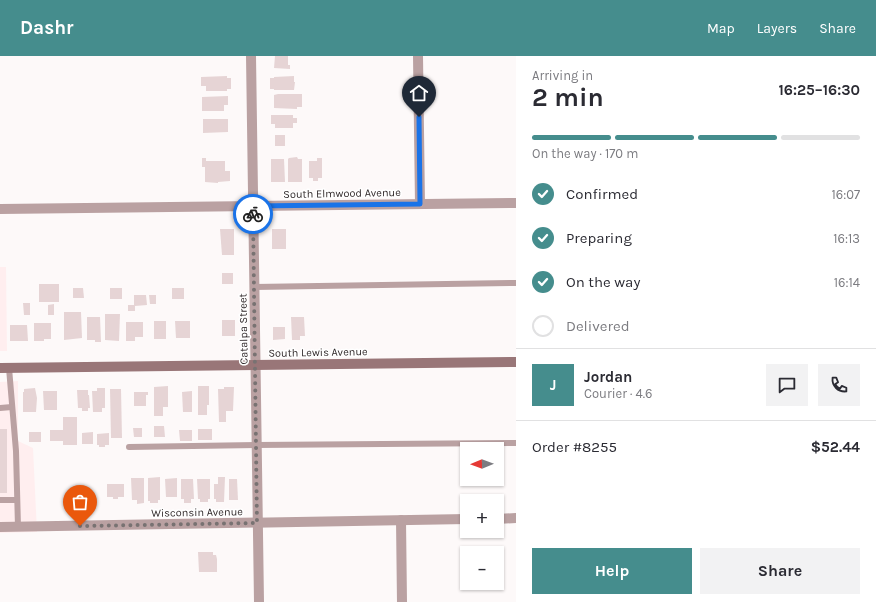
<!DOCTYPE html>
<meta charset="utf-8">
<style>
body{margin:0;font-family:Karla,sans-serif;background:#f2f2f3;color:#2b2b33;height:100vh;display:flex;flex-direction:column;font-size:15px;white-space:nowrap}
*{box-sizing:border-box;margin:0}
p{font-size:13px;color:#7c7c81}
.icon{flex:none;width:22px;height:22px;fill:none;stroke:currentColor;stroke-width:2;stroke-linecap:round;stroke-linejoin:round}
.map{position:relative;flex:1;overflow:hidden}
.details{display:flex;flex-direction:column;background:#fff;width:360px}
.details>*{flex:none}
.needle{width:26px;rotate:269deg}
.controls{position:absolute;left:460px;top:386px;display:grid;gap:8px}
.controls a{display:grid;place-items:center;width:44px;height:44px;border-radius:0px;background:#fff;box-shadow:0 1px 3px #0004;font-size:20px}
.pin{position:absolute;display:grid;place-items:center;width:34px;height:34px;color:#fff;margin:-41px -17px;border-radius:50% 50% 50% 0;rotate:-45deg;box-shadow:0 0 4px #0007}
.pin .icon{rotate:45deg}
.courier{position:absolute;display:grid;place-items:center;width:40px;height:40px;margin:-20px;border:3px solid #1a73e8;border-radius:50%;background:#fff;color:#222;box-shadow:0 1px 5px #0007}
.overview em{font-style:normal;font-weight:700}
.overview div{display:flex;flex-direction:column-reverse}
.overview{display:flex;align-items:center;justify-content:space-between;height:68px;padding:0 16px}
h1{font-size:26px;font-weight:700;line-height:30px}
.bar{display:grid;grid-template-columns:repeat(4,1fr);gap:6px 4px;align-content:center;height:48px;padding:0 16px}
.bar i{height:5px;border-radius:3px;background:#e1e1e2}
.bar .current{background:#458d8d}
.bar p{grid-column:span 4}
.line{display:flex;align-items:center;gap:10px;padding:0 16px;border-top:1px solid #e1e1e2}
.line div{flex:1}
.round{display:grid;place-items:center;flex:none;width:42px;height:42px;border-radius:0px;background:#f2f2f3}
ol{padding:0 16px;list-style:none}
li{display:flex;align-items:center;gap:12px;height:44px}
li p{margin-inline-start:auto}
li .icon{padding:4px;border-radius:50%;background:#458d8d;color:#fff;stroke-width:4}
li:last-child{color:#7c7c81}
li i{width:22px;height:22px;border:2px solid #e1e1e2;border-radius:50%}
.cta{display:flex;gap:8px;margin-top:auto;padding:8px 16px}
.cta a{flex:1;height:46px;border-radius:0px;background:#458d8d;color:#fff;font-size:16px;font-weight:700;line-height:46px;text-align:center}
.cta a+a{background:#f2f2f3;color:#2b2b33}
header{display:flex;align-items:center;gap:24px;box-sizing:border-box;height:56px;padding:0 20px;background:#458d8d;color:#fff}
header strong{font-size:19px}
nav{display:flex;gap:22px;margin-inline-start:auto;font-size:14px}
main{display:flex;flex:1;min-height:0}
.map>svg:first-child{display:block}
.built{fill:#ffeeef}
.building{fill:#e6d4d5}
.lines{fill:none;stroke-linecap:round;stroke-linejoin:round}
.service{stroke:#baa1a2;stroke-width:6}
.minor{stroke:#baa1a2;stroke-width:10}
.secondary{stroke:#997678;stroke-width:10}
.done{stroke:#787272;stroke-width:4;stroke-dasharray:0 7.2}
.route{stroke:#1a73e8;stroke-width:5}
.labels{text-anchor:middle;stroke-width:3;stroke-linejoin:round;paint-order:stroke}
.street-label{font-size:11px;fill:#30292a;stroke:#fff}
</style>
<header>
<strong>Dashr</strong>
<nav><a>Map</a><a>Layers</a><a>Share</a></nav>
</header>
<main>
<div class="map">
<svg width="516" height="546" viewBox="0 0 516 546">
<rect width="100%" height="100%" fill="#fdf9f9"/>
<g class="built">
<path d="M0 211H6L7 295H0Z"/>
<path d="M18 325V385L33 392 37 476 0 477V326Z"/>
</g>
<g class="building">
<path d="M275 0H288V9H290V13L274 12Z"/>
<path d="M227 20V22H231V33H227V35H206V30H201V21Z"/>
<path d="M294 20V26H295L294 34H274V33H270V22H274V21Z"/>
<path d="M278 38H302V51H297V53L274 52V39Z"/>
<path d="M228 40V49H224V55H202V41Z"/>
<path d="M271 59H293V62H297V67H293V72H275V68H271Z"/>
<path d="M203 63H228V76L203 77Z"/>
<rect x="275" y="79" width="10" height="11"/>
<path d="M297 101 298 103H302V126H288V103L289 102Z"/>
<path d="M202 102H206V105H225V115H230V125L218 126V127L205 126V111H202Z"/>
<path d="M317 102H322V122H318V125H313V122H309V105H317Z"/>
<path d="M271 103H284L285 126H271Z"/>
<path d="M220 173H234V199H222Z"/>
<rect x="272" y="173" width="14" height="20"/>
<rect x="222" y="217" width="11" height="11"/>
<rect x="39" y="228" width="20" height="18"/>
<path d="M73 232H83L84 242H73Z"/>
<rect x="110" y="232" width="12" height="11"/>
<rect x="172" y="232" width="12" height="11"/>
<path d="M134 239H146L147 249 135 250V255H128V249H134Z"/>
<path d="M149 239H156V248H150Z"/>
<path d="M23 247H30V259H24Z"/>
<path d="M54 248V259H48V249Z"/>
<path d="M64 256H81L82 282 64 284Z"/>
<path d="M105 258H120L119 285 105 284Z"/>
<path d="M87 261H100L101 286H95V284H87Z"/>
<path d="M291 261H304L305 280H300V284H292Z"/>
<rect x="222" y="264" width="13" height="16"/>
<rect x="154" y="265" width="12" height="18"/>
<path d="M175 265H190V282H176Z"/>
<path d="M126 266H143V281H135V285H126Z"/>
<path d="M34 267H51V283H44V285H34Z"/>
<path d="M10 269H27L28 285H10Z"/>
<path d="M273 271H285V283L273 284Z"/>
<path d="M168 330V351H163V360H154V331Z"/>
<path d="M198 330H209V349H207V359H198Z"/>
<path d="M224 331H234L233 355H226V366H219L218 333H224Z"/>
<path d="M35 332 37 342 36 356H23V336H24V333Z"/>
<path d="M97 332H105V352H102V356H93L92 335H97Z"/>
<path d="M110 333H121L122 382H111Z"/>
<path d="M77 334H88V339H89L90 352H88V355H82V352H78Z"/>
<path d="M43 335H57V354H44Z"/>
<path d="M192 335V356H183L182 336Z"/>
<path d="M134 336H148V339H146V350H134Z"/>
<path d="M63 361H77V389H63V385H50V374H63Z"/>
<path d="M154 370H164L165 381H154Z"/>
<path d="M133 372H142V381H134Z"/>
<rect x="0" y="373" width="7" height="64"/>
<rect x="198" y="373" width="14" height="11"/>
<path d="M179 374H192V385H180Z"/>
<rect x="29" y="376" width="12" height="10"/>
<path d="M93 376V388H82V377Z"/>
<path d="M109 377V389H105V391H99V389H97V378Z"/>
<path d="M160 421V444H158V447H150V445H148V422Z"/>
<path d="M218 421H225L224 446H216V443H214V428H218Z"/>
<path d="M131 422H144V447L137 448V444H132Z"/>
<path d="M177 422V441H166L165 423Z"/>
<path d="M181 423H193L194 443H191V447H184V443H181Z"/>
<path d="M197 423H210V443H208V446H200V443H198Z"/>
<path d="M229 423H237L238 444H229Z"/>
<path d="M107 428H124V441H118V443H113V441H107Z"/>
<path d="M198 496H213V499H216L217 503V516H199Z"/>
</g>
<g class="lines">
<g class="service">
<path d="M254 231 516 227"/>
<path d="M9 312 16 395 18 471"/>
<path d="M0 352 12 351"/>
<path d="M129 391 256 389 516 387"/>
<path d="M0 444H17"/>
</g>
<g class="minor">
<path d="M251 0 259 546"/>
<path d="M418 0 420 148"/>
<path d="M0 153 516 147"/>
<path d="M497 463 516 462"/>
<path d="M401 464 402 546"/>
<path d="M0 471 467 463"/>
</g>
<path class="secondary" d="M0 312 516 306"/>
</g>
<g class="lines">
<path class="done" d="M80 470 257 467 253 158"/>
<path class="route" d="M253 158V150L420 148 419 61"/>
</g>
<g class="labels">
<g class="street-label">
<text transform="translate(342 137) rotate(-1)" y="4">South Elmwood Avenue</text>
<text transform="translate(243 273) rotate(-91)" y="4">Catalpa Street</text>
<text transform="translate(318 296) rotate(-1)" y="4">South Lewis Avenue</text>
<text transform="translate(197 456) rotate(-1)" y="4">Wisconsin Avenue</text>
</g>
</g>
</svg>
<div class="controls">
<a><svg class="needle" viewBox="-14 -14 28 28"><path d="M0-13l5 13h-10z" fill="#e53935"/><path d="M0 13l5-13h-10z" fill="#7c7c81"/></svg></a>
<a>+</a>
<a>−</a>
</div>
<div class="pin" style="left:80px;top:470px;background:#ea580c"><svg class="icon" aria-label="bag" viewBox="0 0 24 24"><path d="M5 8h14l-1 12H6zM9 8a3 3 0 0 1 6 0"/></svg></div>
<div class="pin" style="left:419px;top:61px;background:#1f2937"><svg class="icon" aria-label="home" viewBox="0 0 24 24"><path d="M3 11l9-7 9 7M6 9v11h12V9"/></svg></div>
<div class="courier" style="left:253px;top:158px"><svg class="icon" aria-label="bike" viewBox="0 0 24 24"><circle cx="6" cy="16" r="4"/><circle cx="18" cy="16" r="4"/><path d="M6 16l4-8h5l3 8M10 8l3 8H6M13 5h3"/></svg></div>
</div>
<section class="details">
<div class="overview"><div><h1>2 min</h1><p>Arriving in</p></div><em>16:25–16:30</em></div>
<div class="bar"><i class="current"></i><i class="current"></i><i class="current"></i><i></i><p>On the way · 170 m</p></div>
<ol>
<li><svg class="icon" aria-label="check" viewBox="0 0 24 24"><path d="M5 12l5 5 9-10"/></svg>Confirmed<p>16:07</p></li>
<li><svg class="icon" aria-label="check" viewBox="0 0 24 24"><path d="M5 12l5 5 9-10"/></svg>Preparing<p>16:13</p></li>
<li><svg class="icon" aria-label="check" viewBox="0 0 24 24"><path d="M5 12l5 5 9-10"/></svg>On the way<p>16:14</p></li>
<li><i></i>Delivered</li>
</ol>
<div class="line" style="height:72px"><b class="round" style="background:#458d8d;color:#fff">J</b><div><b>Jordan</b><p>Courier · 4.6</p></div><a class="round"><svg class="icon" aria-label="chat" viewBox="0 0 24 24"><path d="M4 5h16v11H9l-5 4z"/></svg></a><a class="round"><svg class="icon" aria-label="phone" viewBox="0 0 24 24"><path d="M5 4h4l2 5-3 2q2 4 5 5l2-3 5 2v4C11 20 4 13 5 4z"/></svg></a></div>
<div class="line" style="height:52px"><div>Order #8255</div><b>$52.44</b></div>
<div class="cta"><a>Help</a><a>Share</a></div>
</section>
</main>
